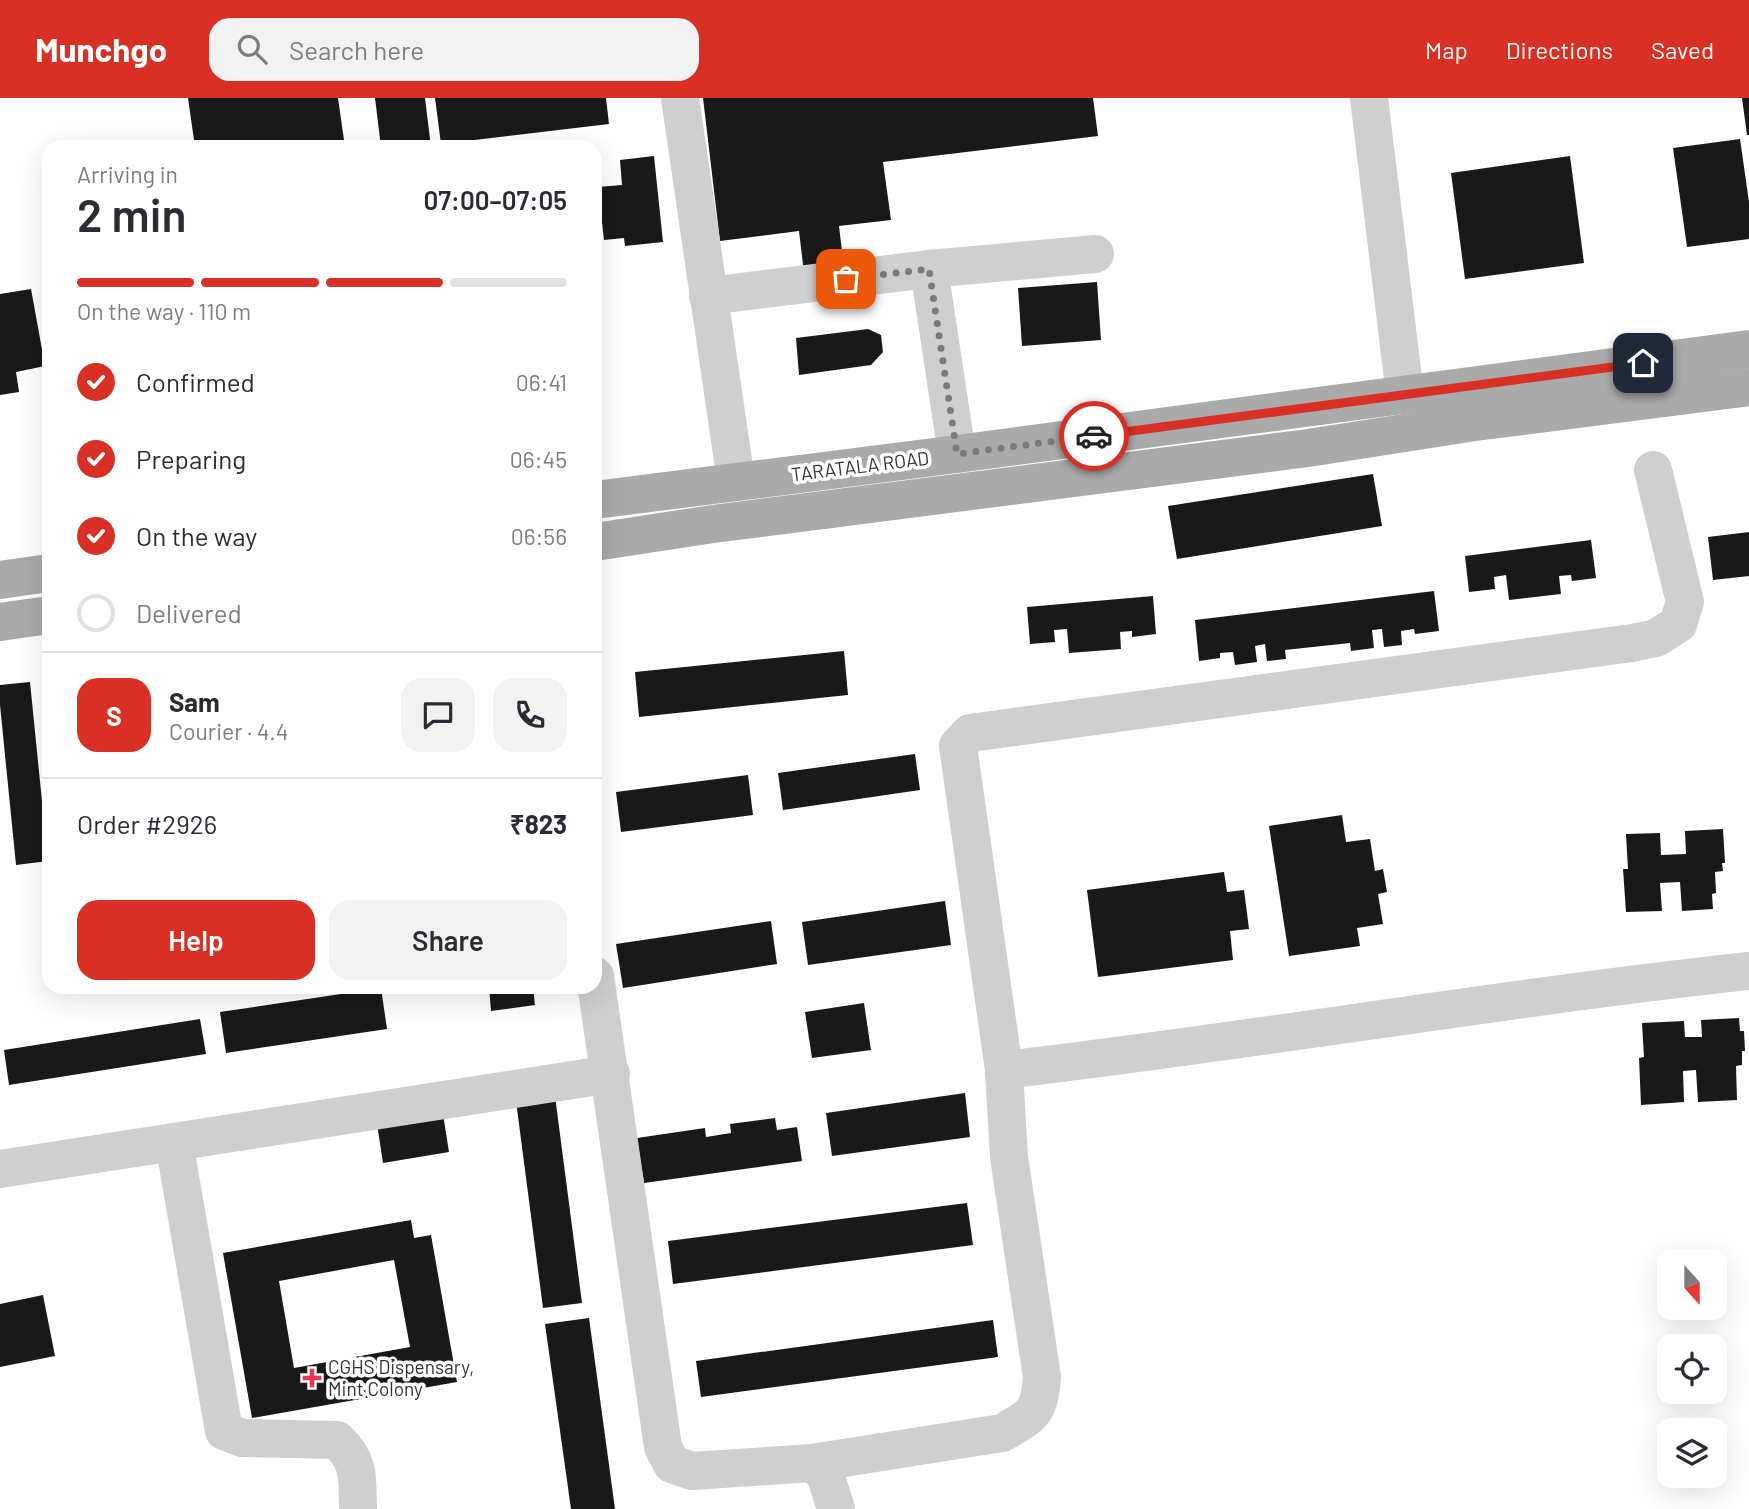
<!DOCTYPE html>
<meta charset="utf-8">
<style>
body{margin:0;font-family:Barlow,sans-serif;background:#f2f2f3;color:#2b2b33;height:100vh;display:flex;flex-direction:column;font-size:26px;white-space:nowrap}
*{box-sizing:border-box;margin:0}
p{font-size:23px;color:#7c7c81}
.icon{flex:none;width:38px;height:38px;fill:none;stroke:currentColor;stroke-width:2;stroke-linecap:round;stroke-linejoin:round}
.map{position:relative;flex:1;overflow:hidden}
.drawer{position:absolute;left:42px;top:42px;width:560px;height:854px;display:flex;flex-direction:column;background:#fff;border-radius:21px;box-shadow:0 7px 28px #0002}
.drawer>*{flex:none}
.needle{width:46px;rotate:159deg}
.buttons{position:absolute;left:1657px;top:1152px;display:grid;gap:14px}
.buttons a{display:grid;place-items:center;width:70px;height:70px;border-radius:14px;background:#fff;box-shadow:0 7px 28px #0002;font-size:35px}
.pin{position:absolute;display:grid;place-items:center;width:60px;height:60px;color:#fff;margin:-30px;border-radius:14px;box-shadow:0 4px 10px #0006}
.courier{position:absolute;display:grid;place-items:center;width:70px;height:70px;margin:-35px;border:5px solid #d93025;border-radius:50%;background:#fff;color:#222;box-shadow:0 2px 9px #0007}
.summary em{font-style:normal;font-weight:600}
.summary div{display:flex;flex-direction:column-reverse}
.summary{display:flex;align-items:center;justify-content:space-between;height:119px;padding:0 35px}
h1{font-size:46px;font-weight:600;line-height:52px}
.bar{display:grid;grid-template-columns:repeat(4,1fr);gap:10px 7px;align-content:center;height:84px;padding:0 35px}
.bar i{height:9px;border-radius:5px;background:#e1e1e2}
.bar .selected{background:#d93025}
.bar p{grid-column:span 4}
.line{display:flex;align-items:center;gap:18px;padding:0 35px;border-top:2px solid #e1e1e2}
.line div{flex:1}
.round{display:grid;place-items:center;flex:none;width:74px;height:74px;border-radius:21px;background:#f2f2f3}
ol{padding:0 35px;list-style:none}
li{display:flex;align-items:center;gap:21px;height:77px}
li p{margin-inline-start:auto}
li .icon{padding:7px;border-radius:50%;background:#d93025;color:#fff;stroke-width:4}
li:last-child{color:#7c7c81}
li i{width:38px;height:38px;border:4px solid #e1e1e2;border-radius:50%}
.action{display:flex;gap:14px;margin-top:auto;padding:14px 35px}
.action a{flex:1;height:80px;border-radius:21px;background:#d93025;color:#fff;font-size:28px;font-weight:600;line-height:80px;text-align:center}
.action a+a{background:#f2f2f3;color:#2b2b33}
header{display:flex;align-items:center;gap:42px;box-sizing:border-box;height:98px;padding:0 35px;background:#d93025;color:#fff}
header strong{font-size:33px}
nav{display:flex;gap:38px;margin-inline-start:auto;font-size:24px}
.search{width:490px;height:63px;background:#f2f2f3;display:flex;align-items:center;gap:18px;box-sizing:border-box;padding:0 24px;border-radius:21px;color:#7c7c81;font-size:26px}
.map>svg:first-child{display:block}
.building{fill:#191919;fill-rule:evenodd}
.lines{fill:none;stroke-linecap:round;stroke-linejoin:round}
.minor{stroke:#cfcfcf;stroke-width:38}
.major{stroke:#aaa;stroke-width:38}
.done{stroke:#7a7a7a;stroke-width:7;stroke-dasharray:0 12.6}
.route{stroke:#d93025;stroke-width:9}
.poi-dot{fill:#e93458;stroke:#fff;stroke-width:2.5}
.labels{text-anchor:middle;stroke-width:7;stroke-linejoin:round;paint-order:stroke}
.street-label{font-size:19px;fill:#323232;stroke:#fff}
.poi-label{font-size:19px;fill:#323232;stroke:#fff;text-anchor:start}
</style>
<header>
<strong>Munchgo</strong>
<div class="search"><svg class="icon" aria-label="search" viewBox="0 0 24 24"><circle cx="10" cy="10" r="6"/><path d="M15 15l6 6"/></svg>Search here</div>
<nav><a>Map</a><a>Directions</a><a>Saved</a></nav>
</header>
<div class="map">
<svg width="1749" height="1411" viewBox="0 0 1749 1411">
<rect width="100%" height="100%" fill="#fff"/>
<g class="building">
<path d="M188 0H338L345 49H195Z"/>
<path d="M375 0H425L431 49H381Z"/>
<path d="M435 0H606L609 26 441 46Z"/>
<path d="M703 0H1093L1098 38 883 64 891 122 839 128 844 170 804 175 799 133 720 143Z"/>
<path d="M1742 0H1749V37H1747Z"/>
<path d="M1740 41 1749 104V141L1687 149 1673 50Z"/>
<path d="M654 58 663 144 625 148 624 140 604 142 598 89 622 87 620 62Z"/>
<path d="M1570 58 1584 165 1465 181 1451 75Z"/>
<path d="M1097 184 1101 242 1022 248 1018 190Z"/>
<path d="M31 191 45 268 16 274 19 294 0 297V196Z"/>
<path d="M868 231 881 237 883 254 871 267 799 277 796 240Z"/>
<path d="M1373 376 1382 428 1177 461 1168 408Z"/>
<path d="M1749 434V478L1713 482 1708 439Z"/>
<path d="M1591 442 1596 480 1572 483 1571 477 1559 478 1561 496 1509 502 1506 477 1494 479 1495 491 1469 494 1465 458Z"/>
<path d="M1434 493 1439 533 1415 536 1414 531 1401 533 1402 547 1384 549 1382 531 1372 532 1374 550 1351 553 1350 545 1285 552 1286 561 1267 563 1265 546 1255 548 1257 564 1235 567 1233 554 1220 555V560L1199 563 1195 522Z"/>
<path d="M1153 498 1156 536 1132 539V533L1120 534 1121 551 1069 555 1067 531 1054 532 1055 544 1030 546 1027 509Z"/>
<path d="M844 553 848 597 639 619 635 574Z"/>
<path d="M30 584 48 763 16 767 0 607V587Z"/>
<path d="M915 656 920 692 783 712 778 675Z"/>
<path d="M748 677 753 717 621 734 616 694Z"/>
<path d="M1342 717 1346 744 1370 741 1375 773 1383 771 1387 794 1378 796 1383 826 1357 830 1360 848 1289 858 1269 728Z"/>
<path d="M1723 731 1725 765H1722L1723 773 1715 774 1716 795 1712 796 1713 811 1682 813 1680 784 1660 785 1662 813 1626 814 1623 771H1628L1626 736 1660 735 1661 757 1686 756 1685 733Z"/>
<path d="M1224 774 1227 794 1244 792 1249 831 1230 833 1233 862 1098 879 1087 792Z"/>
<path d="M945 803 951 847 808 867 802 824Z"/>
<path d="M771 823 777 866 623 890 616 846Z"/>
<path d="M489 889H533L535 907 491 913Z"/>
<path d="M381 890 387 931 226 955 220 914Z"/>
<path d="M864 905 871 952 812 960 805 914Z"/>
<path d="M1739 920 1740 933H1744L1745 953H1742V967L1736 968 1737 1002 1698 1004 1696 972 1683 973 1684 1004 1641 1007 1639 960 1644 959 1642 925 1684 923 1685 939H1702L1701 922Z"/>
<path d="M200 921 206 956 9 987 4 952Z"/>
<path d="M965 995 970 1039 832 1058 826 1015Z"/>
<path d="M555 998 582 1205 543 1210 516 1003Z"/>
<path d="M443 1016 449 1054 383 1065 377 1026Z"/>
<path d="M775 1020 777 1032 797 1029 802 1063 644 1085 637 1040 705 1030 706 1039 731 1035 730 1026Z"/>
<path d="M967 1105 973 1147 673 1186 668 1143Z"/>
<path d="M411 1122 414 1140 431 1137 457 1284 252 1320 223 1155ZM394 1162 410 1249 294 1270 279 1183Z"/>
<path d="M43 1197 55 1258 0 1269V1206Z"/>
<path d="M589 1220 615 1411H571L545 1226Z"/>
<path d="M993 1222 998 1259 701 1299 696 1263Z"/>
</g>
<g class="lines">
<g class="minor">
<path d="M680 0 736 383"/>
<path d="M1369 0 1405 297"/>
<path d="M929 171 957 356"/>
<path d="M708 198 929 171 1095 156"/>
<path d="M595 878 663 1349 672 1366 692 1373 812 1365 825 1376 836 1411"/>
<path d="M1004 972 958 648 970 635 1632 545 1656 540 1678 526 1685 504 1653 372"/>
<path d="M174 1044 224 1333 242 1340 337 1342C361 1365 357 1380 358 1411"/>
<path d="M0 1071 611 976"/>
<path d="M812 1365 1002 1335C1033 1317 1039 1316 1042 1279L1009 1059 1004 972C1253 943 1500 900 1749 873"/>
</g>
<g class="major">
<path d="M595 402 957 356 1749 251"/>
<path d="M595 444 713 426 1308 350 1475 324 1749 289"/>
<path d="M0 482 49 475"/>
<path d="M0 524 49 517"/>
</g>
</g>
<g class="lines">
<path class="done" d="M846 181 929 171 957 356 1094 338"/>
<path class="route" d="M1094 338 1643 265"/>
</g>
<path class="poi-dot" d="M308.5 1269.5h7v7h7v7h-7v7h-7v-7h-7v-7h7z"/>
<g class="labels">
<g class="street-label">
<text transform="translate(860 368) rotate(-7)" y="7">TARATALA ROAD</text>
</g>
<g class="poi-label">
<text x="328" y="1276">CGHS Dispensary,<tspan x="328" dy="22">Mint Colony</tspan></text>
</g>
</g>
</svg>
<div class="buttons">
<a><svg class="needle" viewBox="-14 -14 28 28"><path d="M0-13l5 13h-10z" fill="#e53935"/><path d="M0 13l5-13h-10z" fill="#7c7c81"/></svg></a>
<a><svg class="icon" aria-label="locate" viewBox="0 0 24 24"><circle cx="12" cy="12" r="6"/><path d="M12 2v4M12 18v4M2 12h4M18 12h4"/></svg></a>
<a><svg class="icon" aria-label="layers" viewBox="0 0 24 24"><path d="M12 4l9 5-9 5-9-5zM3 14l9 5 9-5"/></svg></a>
</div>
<div class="pin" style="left:846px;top:181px;background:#ea580c"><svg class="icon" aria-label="bag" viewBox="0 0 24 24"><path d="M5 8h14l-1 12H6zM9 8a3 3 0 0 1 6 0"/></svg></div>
<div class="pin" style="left:1643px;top:265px;background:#1f2937"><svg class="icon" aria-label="home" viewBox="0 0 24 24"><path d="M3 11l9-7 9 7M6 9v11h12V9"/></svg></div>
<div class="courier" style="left:1094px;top:338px"><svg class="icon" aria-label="car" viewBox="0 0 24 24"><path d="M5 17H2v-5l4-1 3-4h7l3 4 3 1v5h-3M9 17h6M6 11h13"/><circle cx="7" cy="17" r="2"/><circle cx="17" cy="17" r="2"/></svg></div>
<section class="drawer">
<div class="summary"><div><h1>2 min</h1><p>Arriving in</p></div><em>07:00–07:05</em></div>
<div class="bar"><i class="selected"></i><i class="selected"></i><i class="selected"></i><i></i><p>On the way · 110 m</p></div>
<ol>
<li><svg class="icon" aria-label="check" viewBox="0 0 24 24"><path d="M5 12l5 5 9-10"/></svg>Confirmed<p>06:41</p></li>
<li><svg class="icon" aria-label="check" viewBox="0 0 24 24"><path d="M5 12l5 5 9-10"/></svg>Preparing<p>06:45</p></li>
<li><svg class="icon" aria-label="check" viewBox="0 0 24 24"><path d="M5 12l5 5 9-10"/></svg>On the way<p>06:56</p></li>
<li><i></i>Delivered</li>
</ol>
<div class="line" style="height:126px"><b class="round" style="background:#d93025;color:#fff">S</b><div><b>Sam</b><p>Courier · 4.4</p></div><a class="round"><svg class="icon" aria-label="chat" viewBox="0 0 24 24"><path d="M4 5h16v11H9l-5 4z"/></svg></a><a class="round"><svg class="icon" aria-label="phone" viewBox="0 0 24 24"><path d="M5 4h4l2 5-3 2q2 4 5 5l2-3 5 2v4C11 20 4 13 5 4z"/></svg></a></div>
<div class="line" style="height:91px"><div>Order #2926</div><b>₹823</b></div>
<div class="action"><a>Help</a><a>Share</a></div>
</section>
</div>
